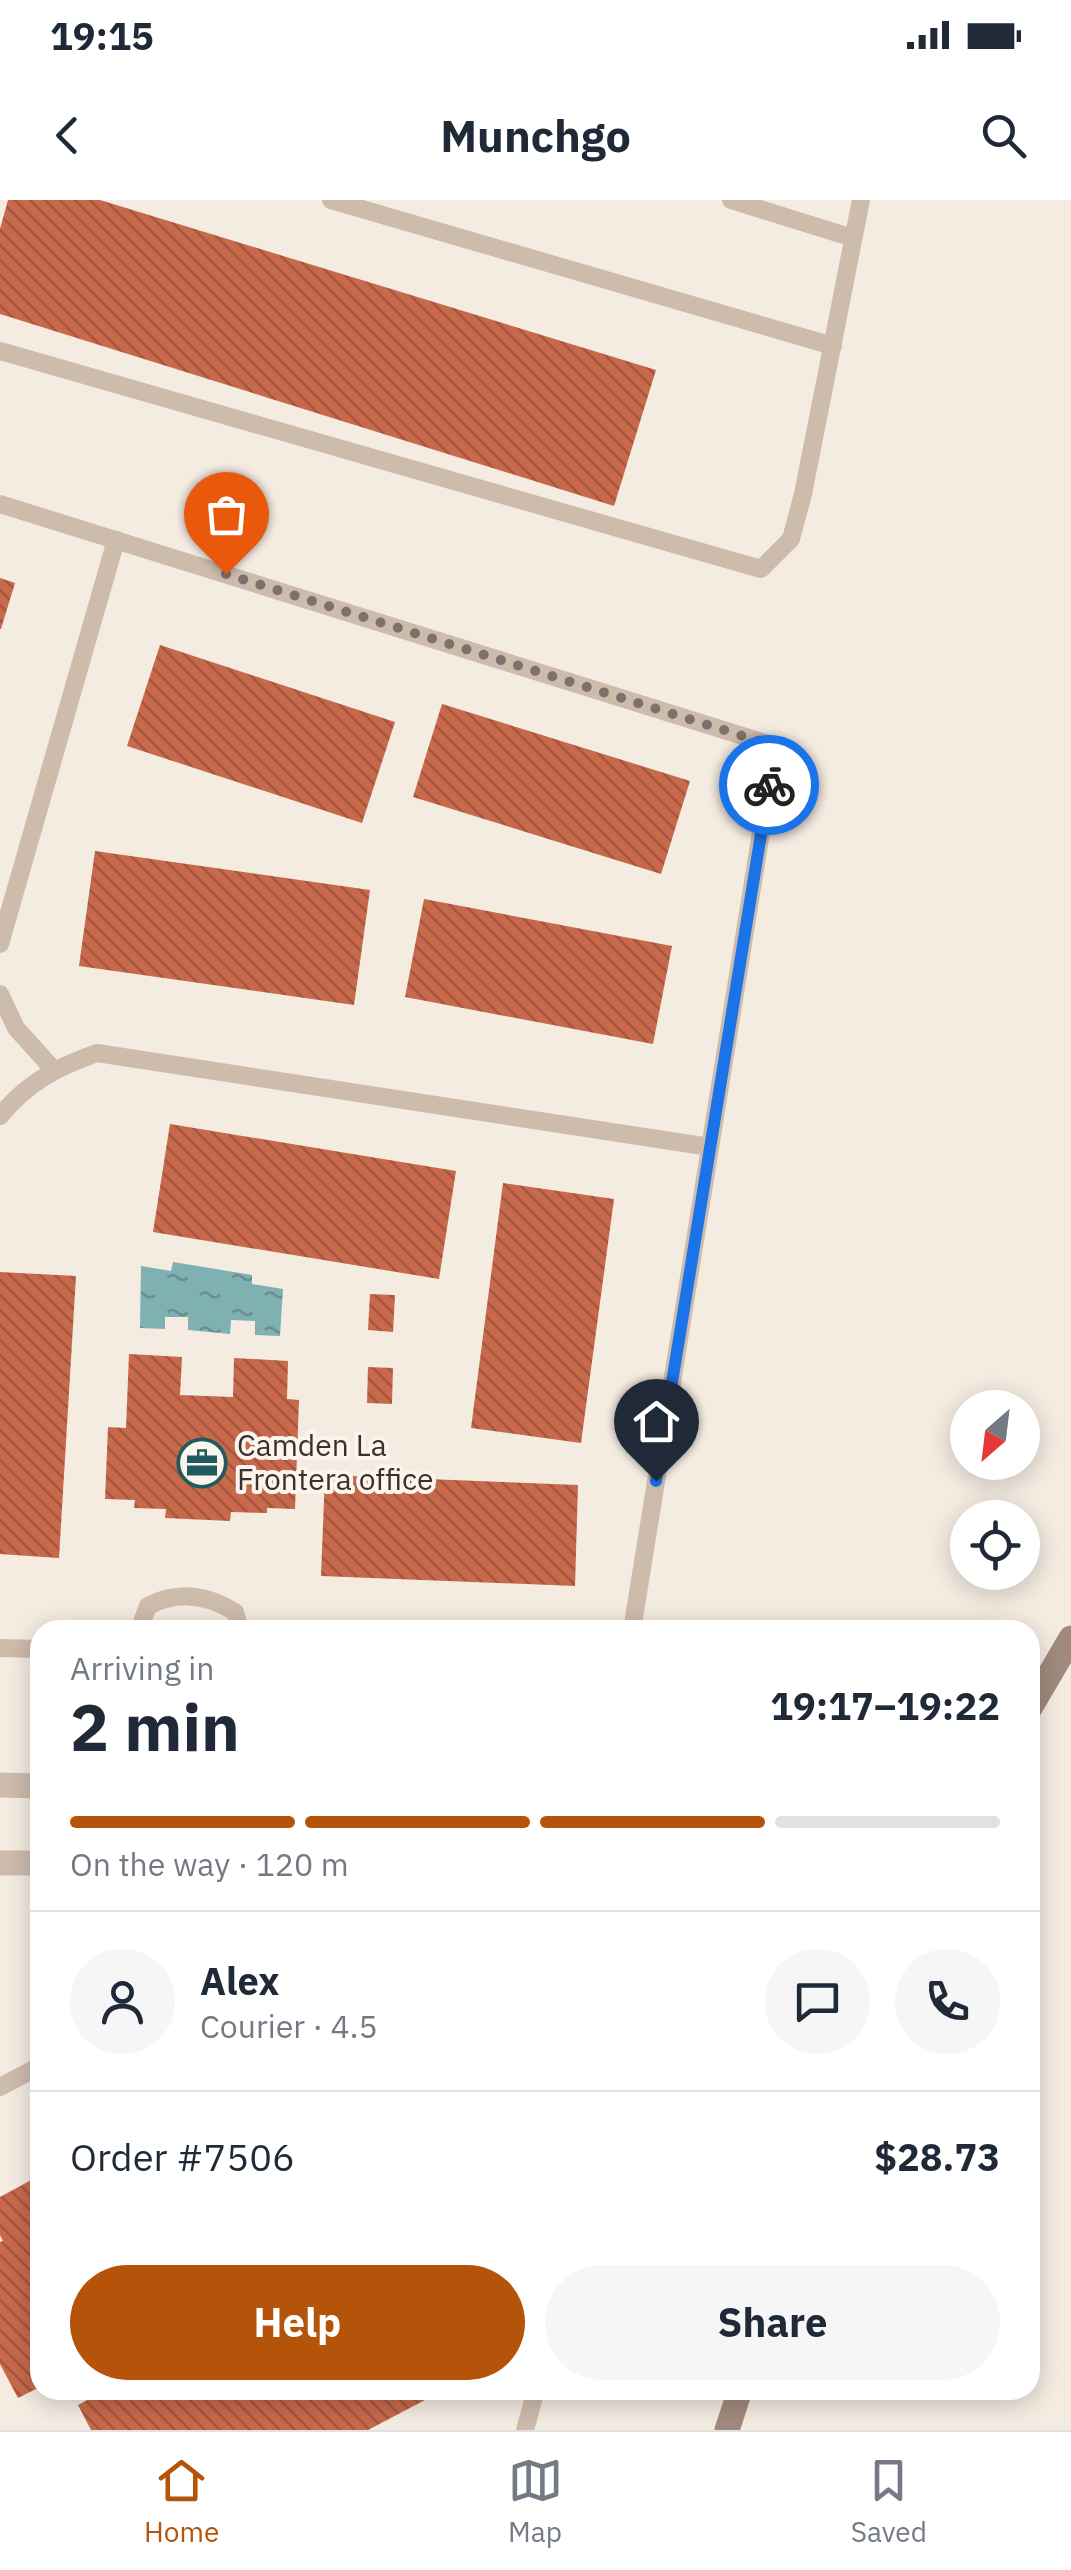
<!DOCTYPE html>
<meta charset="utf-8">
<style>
body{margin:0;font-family:"IBM Plex Sans",sans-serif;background:#f6f6f7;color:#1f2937;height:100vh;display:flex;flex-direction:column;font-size:38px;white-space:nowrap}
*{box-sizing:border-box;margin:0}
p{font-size:32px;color:#747a83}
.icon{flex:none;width:55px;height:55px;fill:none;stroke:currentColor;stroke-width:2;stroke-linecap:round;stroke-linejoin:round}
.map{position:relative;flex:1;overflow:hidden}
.drawer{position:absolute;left:30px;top:1420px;width:1010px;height:780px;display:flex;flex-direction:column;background:#fff;border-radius:30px;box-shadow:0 5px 25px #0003}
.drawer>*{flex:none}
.needle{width:65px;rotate:208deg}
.fabs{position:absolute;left:950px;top:1190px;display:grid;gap:20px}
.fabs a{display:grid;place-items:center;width:90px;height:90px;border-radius:50%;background:#fff;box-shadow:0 5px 25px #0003;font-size:50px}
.pin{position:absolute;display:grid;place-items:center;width:85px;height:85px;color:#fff;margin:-102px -42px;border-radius:50% 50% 50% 0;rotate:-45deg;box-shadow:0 0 10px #0007}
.pin .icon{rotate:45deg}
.courier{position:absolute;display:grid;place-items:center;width:100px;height:100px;margin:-50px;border:8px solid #1a73e8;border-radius:50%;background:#fff;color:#222;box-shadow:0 2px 12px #0007}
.summary em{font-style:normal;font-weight:700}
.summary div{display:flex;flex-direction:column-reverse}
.summary{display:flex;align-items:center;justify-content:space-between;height:170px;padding:0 40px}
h1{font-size:65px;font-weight:700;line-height:75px}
.bar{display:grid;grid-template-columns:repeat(4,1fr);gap:15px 10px;align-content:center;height:120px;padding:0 40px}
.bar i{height:12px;border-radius:8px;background:#e0e1e3}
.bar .active{background:#b45309}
.bar p{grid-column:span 4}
.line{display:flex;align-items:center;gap:25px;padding:0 40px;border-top:2px solid #e0e1e3}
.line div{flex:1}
.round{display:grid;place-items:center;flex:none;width:105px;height:105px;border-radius:52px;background:#f6f6f7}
.cta{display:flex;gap:20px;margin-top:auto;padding:20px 40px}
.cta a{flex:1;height:115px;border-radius:60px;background:#b45309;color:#fff;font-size:40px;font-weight:700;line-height:115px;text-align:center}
.cta a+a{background:#f6f6f7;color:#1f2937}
.status{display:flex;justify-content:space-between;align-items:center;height:70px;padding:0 50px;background:#fff;direction:ltr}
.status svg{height:28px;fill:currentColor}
header{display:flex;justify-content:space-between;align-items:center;height:130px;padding:0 40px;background:#fff;font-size:45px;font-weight:700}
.tabs{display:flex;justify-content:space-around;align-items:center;height:140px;border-top:2px solid #e0e1e3;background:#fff;font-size:28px;color:#747a83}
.tabs a{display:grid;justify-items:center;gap:5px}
.tabs .active{color:#b45309}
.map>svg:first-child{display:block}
.water{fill:url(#water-ripples)}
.building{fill:url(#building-back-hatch)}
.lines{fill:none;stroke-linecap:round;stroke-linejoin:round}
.service{stroke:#cdbbac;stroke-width:18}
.tertiary{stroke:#cdbbac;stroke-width:25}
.secondary{stroke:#a18a7d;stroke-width:25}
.done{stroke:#7c716b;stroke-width:10;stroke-dasharray:0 18}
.route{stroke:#1a73e8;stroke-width:12}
.labels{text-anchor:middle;stroke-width:8;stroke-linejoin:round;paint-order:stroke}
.poi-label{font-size:30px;fill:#3b302b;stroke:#fbf5ee;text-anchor:start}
</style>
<div class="status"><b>19:15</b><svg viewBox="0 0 49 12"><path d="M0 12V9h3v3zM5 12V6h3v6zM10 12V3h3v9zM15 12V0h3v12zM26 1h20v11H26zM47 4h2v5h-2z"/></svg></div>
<header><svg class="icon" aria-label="back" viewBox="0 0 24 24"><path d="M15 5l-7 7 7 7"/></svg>Munchgo<svg class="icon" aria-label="search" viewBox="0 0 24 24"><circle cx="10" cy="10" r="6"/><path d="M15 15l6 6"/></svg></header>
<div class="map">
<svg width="1071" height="2230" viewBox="0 0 1071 2230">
<defs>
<pattern id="water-ripples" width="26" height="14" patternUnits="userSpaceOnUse" patternTransform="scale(2.5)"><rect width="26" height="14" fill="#7fb0b2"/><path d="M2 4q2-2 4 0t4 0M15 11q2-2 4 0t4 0" fill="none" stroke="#699091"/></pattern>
<pattern id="building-back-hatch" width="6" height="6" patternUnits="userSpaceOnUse" patternTransform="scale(2.5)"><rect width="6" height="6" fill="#c8694b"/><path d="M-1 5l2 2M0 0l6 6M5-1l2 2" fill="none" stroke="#a4573f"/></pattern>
</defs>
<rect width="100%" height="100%" fill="#f4ebe1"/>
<path class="water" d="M173 1062 252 1075V1084L283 1089 280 1136 255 1135V1121L231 1120 230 1134 188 1130V1117H165V1129L140 1128 141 1066 171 1071Z"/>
<g class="building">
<path d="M8 0H100L656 170 614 306 0 114V29Z"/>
<path d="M0 378 15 383 1 429H0Z"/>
<path d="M160 445 395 522 362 623 127 546Z"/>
<path d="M442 504 690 581 661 674 413 597Z"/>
<path d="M95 651 370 690 354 805 79 766Z"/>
<path d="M424 699 672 746 653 844 405 797Z"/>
<path d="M170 924 456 971 439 1079 153 1032Z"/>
<path d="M503 983 614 999 581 1243 471 1228Z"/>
<path d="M0 1072 76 1076 59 1358 0 1354Z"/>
<path d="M370 1094 395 1095 393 1132 368 1130Z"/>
<path d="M129 1154 182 1157 180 1195 233 1197 234 1158 288 1161 287 1199 299 1200 295 1309 267 1308V1313L231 1312 230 1321 165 1318 166 1309 134 1308 135 1300 105 1299 108 1227 126 1228Z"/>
<path d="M368 1167 393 1168 392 1204 367 1203Z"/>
<path d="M325 1275 578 1285 575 1386 321 1376Z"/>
<path d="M35 1978 40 1988V2187L18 2198 0 2164V2042L3 2041 0 2035V1997Z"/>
<path d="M106 2190H444L368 2230H91L78 2205Z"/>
</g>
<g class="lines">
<g class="service">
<path d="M331 0 833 146"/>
<path d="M731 0 853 38"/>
<path d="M0 151 761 369 791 339 803 294 861 0"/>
<path d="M0 304 775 546 632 1430"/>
<path d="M0 744 116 340"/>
<path d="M0 794 16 828 53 869"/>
<path d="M0 916C27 883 57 867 97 853L710 947"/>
<path d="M139 1430 148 1406C178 1390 208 1395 235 1412L240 1430"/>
<path d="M0 1448 40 1449"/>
<path d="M0 1887 40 1866"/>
<path d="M525 2230 536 2190"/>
</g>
<g class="tertiary">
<path d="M0 1585 40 1586"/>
<path d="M0 1663H40"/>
</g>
<g class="secondary">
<path d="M1030 1508 1071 1438"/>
<path d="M727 2230 740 2190"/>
</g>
</g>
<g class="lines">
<path class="done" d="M226 374 775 546 769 585"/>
<path class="route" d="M656 1281 769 585"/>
</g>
<defs>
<g id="office-ring" transform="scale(2.5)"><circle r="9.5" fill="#fbf5ee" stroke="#1f5a5e" stroke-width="1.5"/><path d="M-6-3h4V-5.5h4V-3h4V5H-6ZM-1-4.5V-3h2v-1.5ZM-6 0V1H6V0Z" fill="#1f5a5e"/></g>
</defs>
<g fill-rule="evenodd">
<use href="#office-ring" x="202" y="1263"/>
</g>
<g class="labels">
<g class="poi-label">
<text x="237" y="1256">Camden La<tspan x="237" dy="34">Frontera office</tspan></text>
</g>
</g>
</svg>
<div class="fabs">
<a><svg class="needle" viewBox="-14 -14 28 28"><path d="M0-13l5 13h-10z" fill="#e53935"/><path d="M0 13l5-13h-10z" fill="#747a83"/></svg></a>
<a><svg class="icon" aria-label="locate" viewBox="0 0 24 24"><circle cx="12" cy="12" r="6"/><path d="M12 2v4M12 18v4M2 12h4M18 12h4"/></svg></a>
</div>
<div class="pin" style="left:226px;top:374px;background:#ea580c"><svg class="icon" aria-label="bag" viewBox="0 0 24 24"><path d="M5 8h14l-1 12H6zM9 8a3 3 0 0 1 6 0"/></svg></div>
<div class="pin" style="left:656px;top:1281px;background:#1f2937"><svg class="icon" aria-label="home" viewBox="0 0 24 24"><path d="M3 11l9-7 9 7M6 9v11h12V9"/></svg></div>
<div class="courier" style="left:769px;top:585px"><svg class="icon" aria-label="bike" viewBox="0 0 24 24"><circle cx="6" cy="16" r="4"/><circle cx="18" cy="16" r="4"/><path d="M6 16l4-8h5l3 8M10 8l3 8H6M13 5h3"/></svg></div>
<section class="drawer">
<div class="summary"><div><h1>2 min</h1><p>Arriving in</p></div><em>19:17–19:22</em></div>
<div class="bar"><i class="active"></i><i class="active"></i><i class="active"></i><i></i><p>On the way · 120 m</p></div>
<div class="line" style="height:180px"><a class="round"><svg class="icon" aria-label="person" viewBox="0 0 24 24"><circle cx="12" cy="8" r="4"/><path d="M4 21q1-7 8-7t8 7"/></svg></a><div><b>Alex</b><p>Courier · 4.5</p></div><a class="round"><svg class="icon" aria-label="chat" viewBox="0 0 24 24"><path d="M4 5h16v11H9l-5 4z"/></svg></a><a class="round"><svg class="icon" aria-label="phone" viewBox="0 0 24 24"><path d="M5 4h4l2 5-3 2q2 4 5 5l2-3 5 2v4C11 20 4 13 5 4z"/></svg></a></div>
<div class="line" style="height:130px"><div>Order #7506</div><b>$28.73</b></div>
<div class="cta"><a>Help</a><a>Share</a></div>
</section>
</div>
<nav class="tabs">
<a class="active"><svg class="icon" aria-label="home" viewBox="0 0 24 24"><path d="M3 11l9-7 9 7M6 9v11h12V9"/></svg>Home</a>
<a><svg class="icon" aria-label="map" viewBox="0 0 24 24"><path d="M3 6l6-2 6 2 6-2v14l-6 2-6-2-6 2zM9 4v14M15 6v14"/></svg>Map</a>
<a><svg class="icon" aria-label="saved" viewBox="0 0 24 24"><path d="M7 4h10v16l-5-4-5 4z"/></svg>Saved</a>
</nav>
